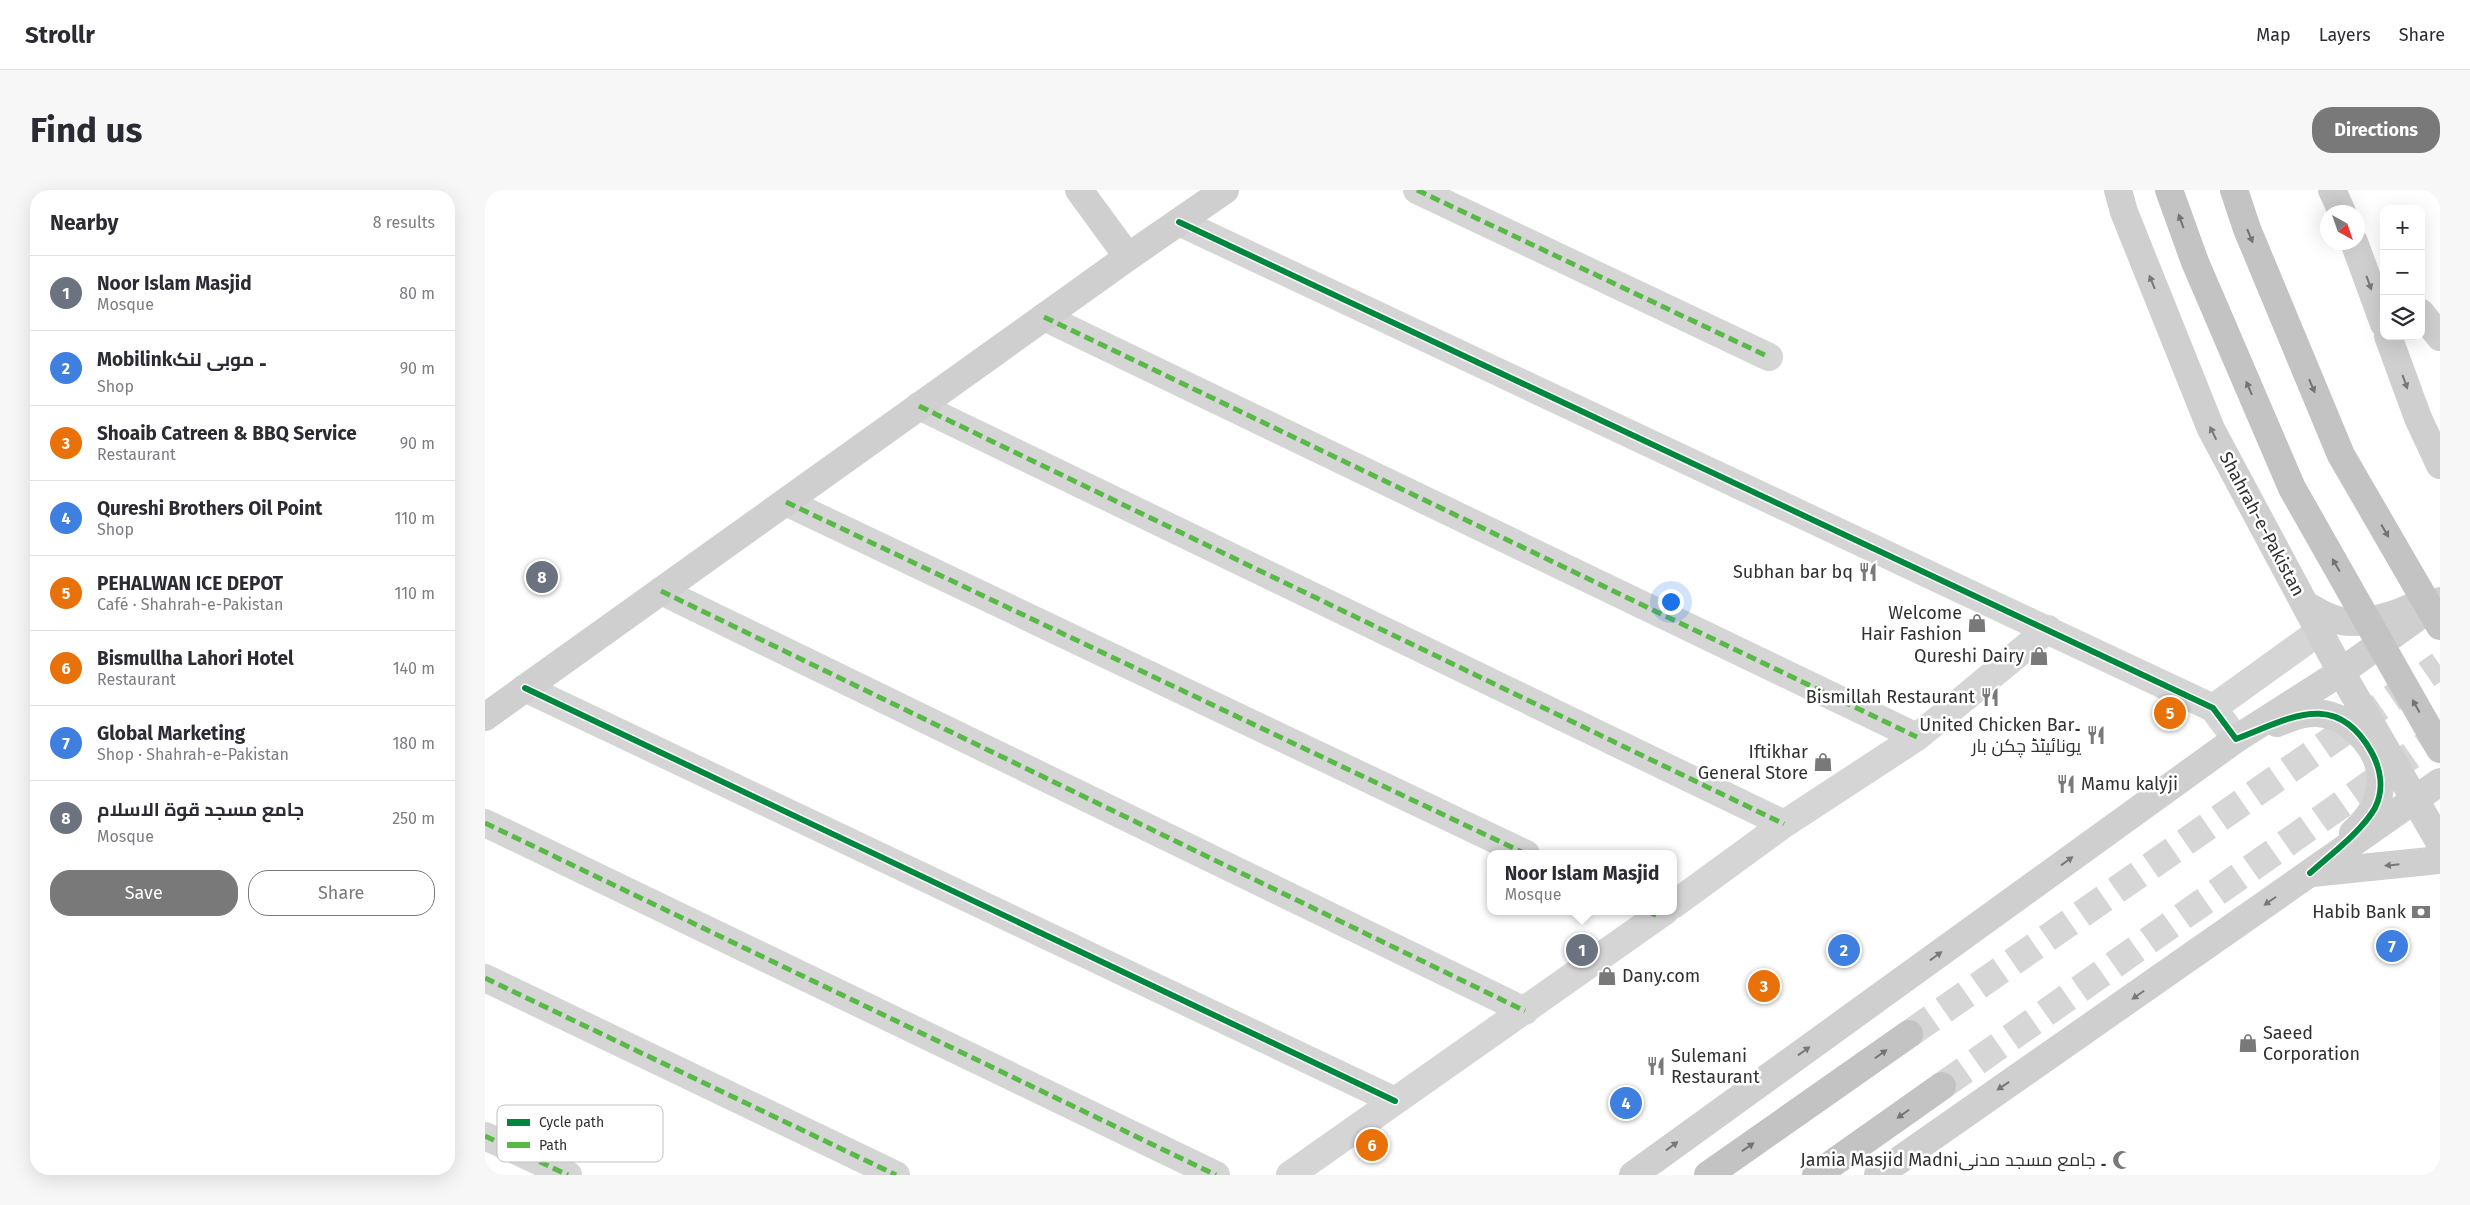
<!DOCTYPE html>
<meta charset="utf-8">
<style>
:root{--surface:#fff;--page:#f7f7f7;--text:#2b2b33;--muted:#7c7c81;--line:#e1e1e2;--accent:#797979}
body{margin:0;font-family:"Fira Sans",Cairo,sans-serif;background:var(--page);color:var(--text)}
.controls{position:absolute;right:15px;top:15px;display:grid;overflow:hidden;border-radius:10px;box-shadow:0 5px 20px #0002}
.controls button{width:45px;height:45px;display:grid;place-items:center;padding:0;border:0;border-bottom:1px solid var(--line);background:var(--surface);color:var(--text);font:25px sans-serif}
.compass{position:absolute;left:1835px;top:15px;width:45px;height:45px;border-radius:50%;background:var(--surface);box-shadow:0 5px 20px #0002;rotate:140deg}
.you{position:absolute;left:1185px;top:411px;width:18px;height:18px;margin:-12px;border:4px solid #fff;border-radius:50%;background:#1a73e8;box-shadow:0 0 0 8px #1a73e833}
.badge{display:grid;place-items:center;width:32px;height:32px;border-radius:50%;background:var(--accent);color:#fff;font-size:16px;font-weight:700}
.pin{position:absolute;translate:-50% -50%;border:2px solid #fff;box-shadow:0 1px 5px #0006}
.popup{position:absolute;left:1002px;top:660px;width:190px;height:65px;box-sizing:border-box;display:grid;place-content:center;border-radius:10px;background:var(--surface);filter:drop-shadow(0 1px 4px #0005);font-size:16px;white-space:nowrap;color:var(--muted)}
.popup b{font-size:19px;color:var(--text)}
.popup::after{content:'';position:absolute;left:50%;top:100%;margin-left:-10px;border:10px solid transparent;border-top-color:var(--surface)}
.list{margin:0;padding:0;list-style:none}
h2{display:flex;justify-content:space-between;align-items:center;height:65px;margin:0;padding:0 20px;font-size:21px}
h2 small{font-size:16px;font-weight:400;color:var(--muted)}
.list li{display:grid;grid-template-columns:32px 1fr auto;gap:15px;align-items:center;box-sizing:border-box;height:75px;padding:0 20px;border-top:1px solid var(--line)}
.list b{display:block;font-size:19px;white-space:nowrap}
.list p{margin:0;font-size:16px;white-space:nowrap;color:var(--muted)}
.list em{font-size:16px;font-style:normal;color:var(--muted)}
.actions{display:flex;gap:10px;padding:15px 20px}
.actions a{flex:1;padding:11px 0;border:1px solid var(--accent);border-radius:20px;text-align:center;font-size:18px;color:var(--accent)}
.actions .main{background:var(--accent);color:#fff}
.icon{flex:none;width:28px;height:28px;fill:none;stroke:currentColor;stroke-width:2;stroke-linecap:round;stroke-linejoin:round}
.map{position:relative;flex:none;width:1955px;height:985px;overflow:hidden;border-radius:20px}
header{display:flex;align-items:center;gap:30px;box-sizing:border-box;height:70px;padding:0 25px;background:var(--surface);border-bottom:1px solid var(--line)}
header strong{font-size:24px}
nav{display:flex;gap:28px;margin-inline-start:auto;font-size:18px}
.intro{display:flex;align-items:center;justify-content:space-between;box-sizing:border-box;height:120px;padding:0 30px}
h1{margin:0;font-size:35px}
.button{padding:12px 22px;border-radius:20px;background:var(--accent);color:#fff;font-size:18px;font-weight:700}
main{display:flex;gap:30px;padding:0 30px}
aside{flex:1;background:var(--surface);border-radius:20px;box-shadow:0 5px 20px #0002}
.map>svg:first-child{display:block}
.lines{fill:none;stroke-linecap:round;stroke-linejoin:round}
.highway-tunnel{stroke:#d6d6d6;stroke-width:28;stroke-dasharray:28 14;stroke-linecap:butt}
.street{stroke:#d5d5d5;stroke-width:28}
.secondary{stroke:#cfcfcf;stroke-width:28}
.highway{stroke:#c3c3c3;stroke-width:28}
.highway-bridge{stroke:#c3c3c3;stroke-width:28}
.quiet{stroke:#58b947;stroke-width:5;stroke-dasharray:10 5;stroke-linecap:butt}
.cycleway-casing{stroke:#fff;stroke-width:9}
.cycleway{stroke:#00873e;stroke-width:6}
.oneway{fill:#737373}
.oneway2{fill:#787878}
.labels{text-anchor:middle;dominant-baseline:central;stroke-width:5;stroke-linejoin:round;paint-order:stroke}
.street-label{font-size:18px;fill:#313131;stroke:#fff}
.poi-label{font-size:18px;fill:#313131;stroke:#fff;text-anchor:end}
.key{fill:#fff;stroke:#c1c1c1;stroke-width:1}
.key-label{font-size:14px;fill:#313131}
</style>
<header>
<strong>Strollr</strong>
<nav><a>Map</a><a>Layers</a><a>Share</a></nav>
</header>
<div class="intro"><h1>Find us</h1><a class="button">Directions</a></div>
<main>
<aside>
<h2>Nearby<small>8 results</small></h2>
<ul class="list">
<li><span class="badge" style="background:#6b7280">1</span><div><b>Noor Islam Masjid</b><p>Mosque</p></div><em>80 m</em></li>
<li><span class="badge" style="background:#3f7fe0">2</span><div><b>Mobilink۔ موبی لنک</b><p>Shop</p></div><em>90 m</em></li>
<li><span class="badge" style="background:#e8710a">3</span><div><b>Shoaib Catreen &amp; BBQ Service</b><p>Restaurant</p></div><em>90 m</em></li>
<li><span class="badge" style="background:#3f7fe0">4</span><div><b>Qureshi Brothers Oil Point</b><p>Shop</p></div><em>110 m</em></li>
<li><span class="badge" style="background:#e8710a">5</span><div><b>PEHALWAN ICE DEPOT</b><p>Café · Shahrah-e-Pakistan</p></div><em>110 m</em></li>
<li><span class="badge" style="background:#e8710a">6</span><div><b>Bismullha Lahori Hotel</b><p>Restaurant</p></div><em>140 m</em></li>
<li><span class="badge" style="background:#3f7fe0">7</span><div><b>Global Marketing</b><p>Shop · Shahrah-e-Pakistan</p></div><em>180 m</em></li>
<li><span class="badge" style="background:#6b7280">8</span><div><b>جامع مسجد قوۃ الاسلام</b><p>Mosque</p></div><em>250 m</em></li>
</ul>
<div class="actions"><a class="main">Save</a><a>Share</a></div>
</aside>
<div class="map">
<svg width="1955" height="985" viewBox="0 0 1955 985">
<rect width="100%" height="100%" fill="#fff"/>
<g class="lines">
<path class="highway-tunnel" d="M 1424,844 L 1955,475
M 1457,896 L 1955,545"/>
<path class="street" d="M 932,0 L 1284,167
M 694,32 L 1728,518 L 1751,549
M 559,127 L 1432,547
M 434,216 L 1299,634
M 301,312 L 1041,664
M 176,401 L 1040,821
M 40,498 L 910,911
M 1728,518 L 1835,441
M 0,633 L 731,985
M 1188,715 L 1299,634 L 1432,547 L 1563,439
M 0,788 L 411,985
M 0,946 L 83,985
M 805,985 L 1180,721"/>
<path class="secondary" d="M 594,0 L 643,67
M 1633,0 L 1639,22 L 1726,239 L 1856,482 L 1955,653
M 1847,0 L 1857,22
M 1869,52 L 1899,134
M 1936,123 L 1955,147
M 1903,146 L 1933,228 L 1955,275
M 1821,415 C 1830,420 1839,426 1849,429 C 1871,438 1914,425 1934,413
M 0,527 L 643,67 L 740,0
M 1792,533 C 1806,528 1818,522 1833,523 C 1867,526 1901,563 1895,598 C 1893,617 1881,631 1868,643
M 1827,683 L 1955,670
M 1148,985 L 1751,549 L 1856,482 L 1955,411
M 1393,985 L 1955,592"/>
<path class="highway" d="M 1223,985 L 1424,844
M 1331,985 L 1457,896"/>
<path class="highway-bridge" d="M 1684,0 L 1710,72 L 1807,298 L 1955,559
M 1749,0 L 1762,39 L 1856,265 L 1955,436"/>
<path class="quiet" d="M 932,0 L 1284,167
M 559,127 L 1432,547
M 434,216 L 1299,634
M 301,312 L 1041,664
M 176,401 L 1040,821
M 0,633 L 731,985
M 1162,721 L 1173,726
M 0,788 L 411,985
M 0,946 L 83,985"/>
<g class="cycleway-casing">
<path id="cycleway" d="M 694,32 L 1728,518 L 1751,549 C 1804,529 1851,498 1887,563 C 1896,580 1899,600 1890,618 C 1877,641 1845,665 1825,683
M 40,498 L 910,911"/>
</g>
<use href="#cycleway" class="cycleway"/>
</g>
<defs><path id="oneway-solid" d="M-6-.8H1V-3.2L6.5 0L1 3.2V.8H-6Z" transform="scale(1.25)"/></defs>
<g class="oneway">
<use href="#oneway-solid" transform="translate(1696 31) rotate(-110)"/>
<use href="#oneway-solid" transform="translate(1765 46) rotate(68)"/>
<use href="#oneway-solid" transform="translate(1827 196) rotate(67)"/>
<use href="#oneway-solid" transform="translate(1764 198) rotate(-113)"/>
<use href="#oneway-solid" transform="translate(1900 341) rotate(60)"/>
<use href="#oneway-solid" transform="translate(1851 375) rotate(-120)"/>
<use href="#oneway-solid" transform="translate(1931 516) rotate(-119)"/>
<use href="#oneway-solid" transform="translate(1396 864) rotate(-35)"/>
<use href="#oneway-solid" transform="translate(1418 924) rotate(145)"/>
<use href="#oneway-solid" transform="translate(1263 957) rotate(-35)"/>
</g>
<g class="oneway2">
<use href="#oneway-solid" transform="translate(1667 92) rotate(-112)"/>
<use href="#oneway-solid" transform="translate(1884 93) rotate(70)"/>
<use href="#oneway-solid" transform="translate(1920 192) rotate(70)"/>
<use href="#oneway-solid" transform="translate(1728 243) rotate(-116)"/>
<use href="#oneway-solid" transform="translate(1582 671) rotate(-36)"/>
<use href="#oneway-solid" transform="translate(1907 675) rotate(174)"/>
<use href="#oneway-solid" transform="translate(1785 711) rotate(145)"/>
<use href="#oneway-solid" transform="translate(1451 766) rotate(-36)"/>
<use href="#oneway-solid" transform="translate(1653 805) rotate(145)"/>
<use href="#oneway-solid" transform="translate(1319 861) rotate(-36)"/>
<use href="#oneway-solid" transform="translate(1518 896) rotate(146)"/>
<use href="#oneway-solid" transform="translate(1187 956) rotate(-36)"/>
</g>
<defs>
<g id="restaurant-bare" transform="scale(1.5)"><path d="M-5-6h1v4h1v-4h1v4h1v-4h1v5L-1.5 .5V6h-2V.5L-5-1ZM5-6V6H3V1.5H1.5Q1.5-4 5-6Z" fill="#797979" stroke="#fff" stroke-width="2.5" paint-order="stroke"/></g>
<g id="shop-bare" transform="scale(1.5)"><path d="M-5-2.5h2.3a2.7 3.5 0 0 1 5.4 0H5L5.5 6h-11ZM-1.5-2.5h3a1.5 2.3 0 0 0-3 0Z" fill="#797979" stroke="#fff" stroke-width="2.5" paint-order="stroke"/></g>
<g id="bank-bare" transform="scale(1.5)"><path d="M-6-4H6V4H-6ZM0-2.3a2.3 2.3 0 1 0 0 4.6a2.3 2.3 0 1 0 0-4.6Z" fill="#797979" stroke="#fff" stroke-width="2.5" paint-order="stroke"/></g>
<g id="mosque-bare" transform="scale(1.5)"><path d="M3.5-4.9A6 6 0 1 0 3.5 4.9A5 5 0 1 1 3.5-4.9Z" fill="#797979" stroke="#fff" stroke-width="2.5" paint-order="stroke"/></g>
</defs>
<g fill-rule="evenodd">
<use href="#restaurant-bare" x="1383" y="382"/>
<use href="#shop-bare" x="1492" y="433"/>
<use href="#shop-bare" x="1554" y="466"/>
<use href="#restaurant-bare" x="1505" y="507"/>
<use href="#restaurant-bare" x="1611" y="545"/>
<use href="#shop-bare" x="1338" y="572"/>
<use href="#restaurant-bare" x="1581" y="594"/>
<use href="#bank-bare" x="1936" y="722"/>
<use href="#shop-bare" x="1122" y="786"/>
<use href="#shop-bare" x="1763" y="853"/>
<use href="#restaurant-bare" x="1171" y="876"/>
<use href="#mosque-bare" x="1637" y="970"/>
</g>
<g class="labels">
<g class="street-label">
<text transform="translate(1777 334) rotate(62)">Shahrah-e-Pakistan</text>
</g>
<g class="poi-label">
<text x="1368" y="382">Subhan bar bq</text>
<text x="1477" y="423">Welcome<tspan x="1477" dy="21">Hair Fashion</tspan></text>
<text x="1539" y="466">Qureshi Dairy</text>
<text x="1490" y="507">Bismillah Restaurant</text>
<text x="1596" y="535">United Chicken Bar۔<tspan x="1596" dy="21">یونائیٹڈ چکن بار</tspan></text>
<text x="1323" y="562">Iftikhar<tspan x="1323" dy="21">General Store</tspan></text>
<text x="1596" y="594" text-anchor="start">Mamu kalyji</text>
<text x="1921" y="722">Habib Bank</text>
<text x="1137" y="786" text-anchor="start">Dany.com</text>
<text x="1778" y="843" text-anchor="start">Saeed<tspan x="1778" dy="21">Corporation</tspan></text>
<text x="1186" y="866" text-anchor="start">Sulemani<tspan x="1186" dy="21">Restaurant</tspan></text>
<text x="1622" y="970">Jamia Masjid Madni۔ جامع مسجد مدنی</text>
</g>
</g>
<rect x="12" y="915" width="166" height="57" rx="8" class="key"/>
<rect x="22" y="929" width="23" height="7" fill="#00873e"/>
<rect x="22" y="952" width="23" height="6" fill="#58b947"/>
<g class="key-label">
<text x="54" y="937">Cycle path</text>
<text x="54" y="960">Path</text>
</g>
</svg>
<div class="controls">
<button>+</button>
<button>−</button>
<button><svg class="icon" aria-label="layers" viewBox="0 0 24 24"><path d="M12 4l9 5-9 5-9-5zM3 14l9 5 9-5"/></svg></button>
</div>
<svg class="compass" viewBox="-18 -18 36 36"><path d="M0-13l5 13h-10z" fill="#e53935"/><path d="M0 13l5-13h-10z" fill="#7c7c81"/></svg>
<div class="you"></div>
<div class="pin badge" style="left:1097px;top:760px;background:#6b7280">1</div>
<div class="popup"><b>Noor Islam Masjid</b>Mosque</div>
<div class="pin badge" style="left:1359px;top:760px;background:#3f7fe0">2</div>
<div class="pin badge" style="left:1279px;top:796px;background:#e8710a">3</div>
<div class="pin badge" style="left:1141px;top:913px;background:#3f7fe0">4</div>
<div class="pin badge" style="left:1685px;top:523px;background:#e8710a">5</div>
<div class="pin badge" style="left:887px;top:955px;background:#e8710a">6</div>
<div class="pin badge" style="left:1907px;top:756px;background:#3f7fe0">7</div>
<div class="pin badge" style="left:57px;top:387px;background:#6b7280">8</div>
</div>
</main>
